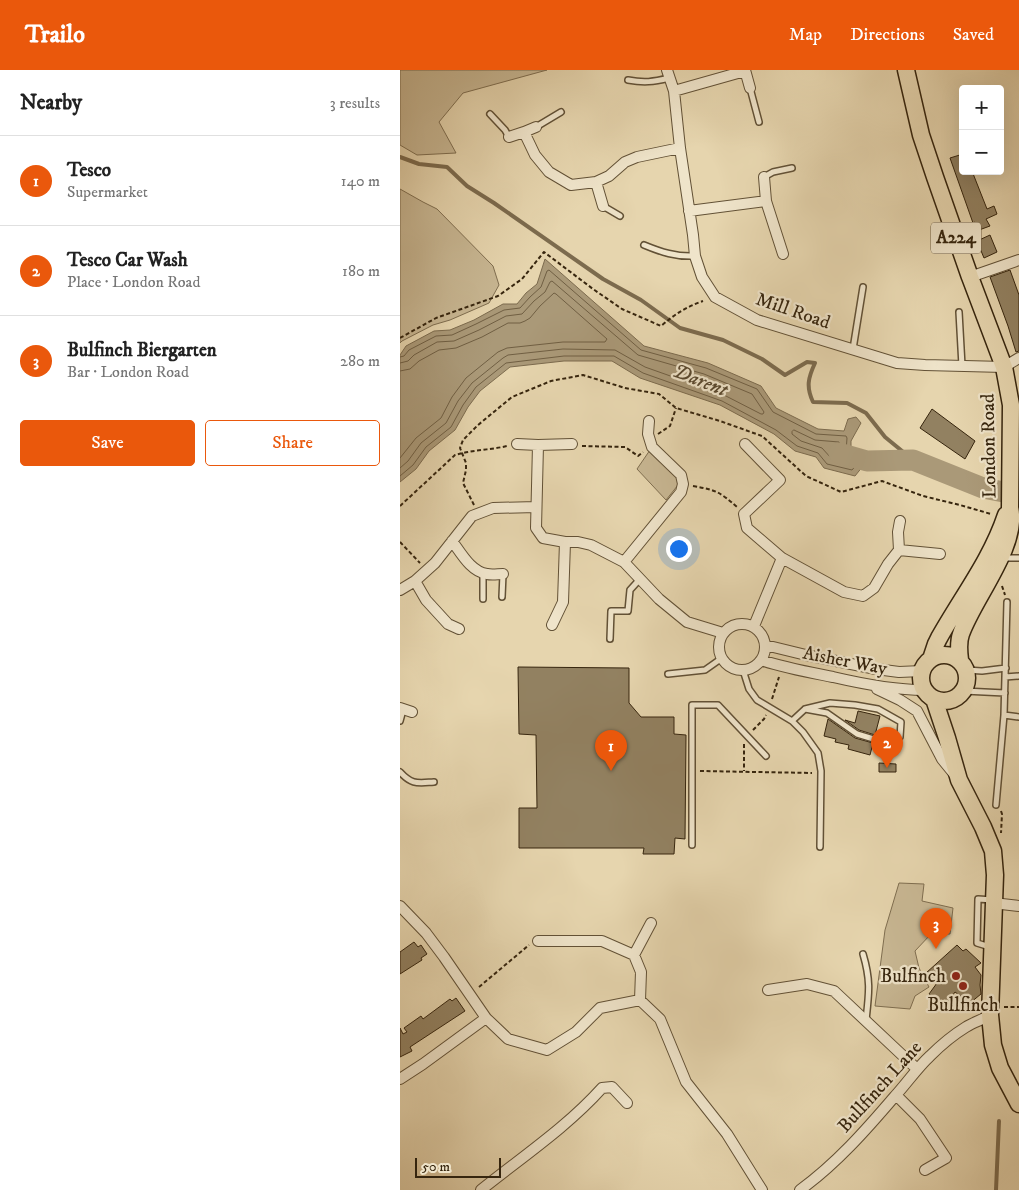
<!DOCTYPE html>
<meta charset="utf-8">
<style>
:root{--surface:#fff;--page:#f2f2f2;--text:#222;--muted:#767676;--line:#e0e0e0;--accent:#ea580c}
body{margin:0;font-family:"IM FELL DW Pica",serif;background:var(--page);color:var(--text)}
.controls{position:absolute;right:15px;top:15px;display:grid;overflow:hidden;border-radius:5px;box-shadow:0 5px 20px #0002}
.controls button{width:45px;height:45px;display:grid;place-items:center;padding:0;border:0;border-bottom:1px solid var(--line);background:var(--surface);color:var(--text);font:25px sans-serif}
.scale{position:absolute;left:15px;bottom:12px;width:86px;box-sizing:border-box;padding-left:5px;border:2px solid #36250e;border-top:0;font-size:14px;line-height:18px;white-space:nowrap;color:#36250e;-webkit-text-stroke:4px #efe4ca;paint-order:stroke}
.you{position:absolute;left:278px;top:478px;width:18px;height:18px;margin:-12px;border:4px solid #fff;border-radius:50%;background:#1a73e8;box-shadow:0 0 0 8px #1a73e833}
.badge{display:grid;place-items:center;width:32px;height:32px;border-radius:50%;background:var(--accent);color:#fff;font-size:16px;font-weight:700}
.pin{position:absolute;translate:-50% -41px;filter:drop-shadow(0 1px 2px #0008)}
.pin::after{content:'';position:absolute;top:26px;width:18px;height:15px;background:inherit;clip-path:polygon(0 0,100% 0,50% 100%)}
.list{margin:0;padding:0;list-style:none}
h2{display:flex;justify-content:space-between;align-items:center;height:65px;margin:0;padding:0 20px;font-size:21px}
h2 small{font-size:16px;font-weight:400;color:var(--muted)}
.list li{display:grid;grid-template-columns:32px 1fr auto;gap:15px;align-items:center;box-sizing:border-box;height:90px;padding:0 20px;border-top:1px solid var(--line)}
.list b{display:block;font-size:19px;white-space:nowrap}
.list p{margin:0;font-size:16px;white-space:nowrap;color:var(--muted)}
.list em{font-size:16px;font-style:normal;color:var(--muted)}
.actions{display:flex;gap:10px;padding:15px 20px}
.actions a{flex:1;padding:11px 0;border:1px solid var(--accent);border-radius:5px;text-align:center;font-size:18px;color:var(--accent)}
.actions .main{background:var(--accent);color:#fff}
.map{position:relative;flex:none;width:619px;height:1120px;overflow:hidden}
header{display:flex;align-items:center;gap:30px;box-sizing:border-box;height:70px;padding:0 25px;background:var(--accent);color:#fff}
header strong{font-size:24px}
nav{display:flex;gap:28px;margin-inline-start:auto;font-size:18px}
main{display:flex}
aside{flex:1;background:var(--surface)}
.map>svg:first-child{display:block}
.green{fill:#c8b793;stroke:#7f6e50}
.water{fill:#aa9978;stroke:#7c6b4e}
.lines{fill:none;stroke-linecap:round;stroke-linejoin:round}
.shore{stroke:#705f43;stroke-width:1}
.stream{stroke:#7c6b4e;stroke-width:4}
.river{stroke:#aa9978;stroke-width:21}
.building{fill:#928161;stroke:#36250e}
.service-casing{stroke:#625136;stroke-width:8}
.minor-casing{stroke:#625136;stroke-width:12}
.primary-casing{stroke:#36250e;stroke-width:19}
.path{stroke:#36250e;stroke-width:2;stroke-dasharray:4 2.5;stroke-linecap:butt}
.service{stroke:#efe4ca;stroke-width:5}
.minor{stroke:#efe4ca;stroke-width:10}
.primary{stroke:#e6d5ae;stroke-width:16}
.poi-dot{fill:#8f2418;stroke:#efe4ca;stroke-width:2}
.labels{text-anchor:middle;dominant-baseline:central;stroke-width:4.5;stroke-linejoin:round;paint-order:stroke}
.shield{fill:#efe4ca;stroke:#6e5e46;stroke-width:1}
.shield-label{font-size:18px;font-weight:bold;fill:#36250e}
.street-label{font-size:19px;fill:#36250e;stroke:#efe4ca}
.poi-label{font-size:19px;fill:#36250e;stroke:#efe4ca;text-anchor:end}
.water-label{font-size:20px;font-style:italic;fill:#59482e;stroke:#efe4ca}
</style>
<header>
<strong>Trailo</strong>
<nav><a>Map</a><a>Directions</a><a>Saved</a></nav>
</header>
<main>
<aside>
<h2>Nearby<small>3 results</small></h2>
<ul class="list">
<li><span class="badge">1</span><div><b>Tesco</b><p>Supermarket</p></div><em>140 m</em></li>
<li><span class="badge">2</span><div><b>Tesco Car Wash</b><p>Place · London Road</p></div><em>180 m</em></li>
<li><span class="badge">3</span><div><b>Bulfinch Biergarten</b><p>Bar · London Road</p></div><em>280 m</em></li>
</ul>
<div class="actions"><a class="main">Save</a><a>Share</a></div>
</aside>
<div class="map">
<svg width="619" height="1120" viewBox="0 0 619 1120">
<rect width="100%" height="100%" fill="#e6d5ae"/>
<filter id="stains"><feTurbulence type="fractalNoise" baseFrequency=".004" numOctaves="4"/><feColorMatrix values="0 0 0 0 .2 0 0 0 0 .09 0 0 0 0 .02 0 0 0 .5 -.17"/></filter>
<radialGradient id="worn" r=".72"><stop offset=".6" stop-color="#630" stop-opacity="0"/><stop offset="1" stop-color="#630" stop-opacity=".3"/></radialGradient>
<path class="green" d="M 0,0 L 147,0 L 63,23 L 39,52 L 56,83 L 17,85 L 0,75 Z
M 0,119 L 23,132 L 37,139 L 93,196 L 99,215 L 89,233 L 50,250 L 33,255 L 2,271 L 0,273 Z
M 250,380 L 282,410 L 266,430 L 237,399 Z
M 499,813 L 524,814 L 522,831 L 553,838 L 550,864 L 531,864 L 515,881 L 519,898 L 529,917 L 515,926 L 510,939 L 475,936 L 485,860 Z"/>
<path class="water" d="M 145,189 L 244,276 L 308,293 L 361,316 L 376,338 L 418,359 L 444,361 L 448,349 L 456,347 L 461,353 L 451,371 L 451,380 L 467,391 L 455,406 L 424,398 L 416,387 L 395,381 L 374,364 L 320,335 L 240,308 L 212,291 L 164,291 L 110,297 L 80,321 L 68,337 L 55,360 L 29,381 L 16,399 L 0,412 L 0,285 L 6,276 L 34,261 L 50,260 L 74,250 L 103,234 L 117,234 L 126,223 L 137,214 Z"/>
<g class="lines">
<path class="shore" d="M 0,287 L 4,286 L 9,280 L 36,266 L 52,265 L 76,254 L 104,240 L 120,238 L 130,227 L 141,217 L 147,201 L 149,200 L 241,280 L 306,298 L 357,319 L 373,342 L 416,364 L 446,366 L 447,368 L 446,382 L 457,391 L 458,393 L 452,400 L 427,394 L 418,383 L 397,376 L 376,360 L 322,331 L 243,303 L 214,286 L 164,286 L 106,293 L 76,317 L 63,335 L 51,357 L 26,377 L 13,395 L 0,406
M 0,293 L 8,291 L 14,285 L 37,272 L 54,271 L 79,260 L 106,246 L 122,244 L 134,231 L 145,222 L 150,212 L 152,211 L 238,285 L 304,304 L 352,324 L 364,342 L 363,344 L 361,344 L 324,325 L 245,297 L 215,280 L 163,279 L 108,285 L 103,288 L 72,313 L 58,331 L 46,353 L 21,373 L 8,391 L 0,398
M 0,301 L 10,299 L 19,291 L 39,280 L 56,278 L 82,267 L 108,253 L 120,253 L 125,251 L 130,248 L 140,236 L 154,223 L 156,224 L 207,269 L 205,272 L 163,272 L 107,278 L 98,282 L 66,308 L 52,327 L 41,348 L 16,368 L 0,388
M 394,360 L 415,370 L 439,372 L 442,389 L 439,390 L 431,388 L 422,378 L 401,371 L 392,364 L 392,362 Z"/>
<path class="stream" d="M 0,87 L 19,94 L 47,97 L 67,116 L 94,133 L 203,209 L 241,230 L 280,258 L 323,270 L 362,289 L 385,305 L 407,292 L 415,293 C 408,308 406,317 413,332 L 447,333 L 466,343 L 485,367 L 513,390
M 596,1120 L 599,1051"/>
<path class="river" d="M 439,383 L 467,391 L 513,390 L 583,418 L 619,425"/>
</g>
<path class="building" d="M 563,84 L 563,101 L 572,101 L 587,139 L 594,136 L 597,144 L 586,149 L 590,156 L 579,160 L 575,152 L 573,153 L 550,88 Z
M 590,165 L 597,182 L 584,188 L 577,171 Z
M 610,200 L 619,225 L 619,281 L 616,282 L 608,256 L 590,207 Z
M 532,339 L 575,371 L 565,389 L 520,358 Z
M 118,597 L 229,598 L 229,633 L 241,647 L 274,647 L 274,664 L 286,665 L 285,769 L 275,768 L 274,784 L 243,784 L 244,778 L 119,778 L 119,738 L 137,738 L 136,665 L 119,664 Z
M 458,641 L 480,646 L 475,665 L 459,660 L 445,650 L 455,653 Z
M 428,649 L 455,668 L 473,673 L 470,685 L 448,679 L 449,675 L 435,672 L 436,669 L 424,666 Z
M 479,693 L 496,694 L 496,702 L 479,702 Z
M 14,872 L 18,877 L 21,875 L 27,884 L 21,888 L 22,890 L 0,904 L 0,882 Z
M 557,875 L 563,881 L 566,879 L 581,893 L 575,897 L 581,905 L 580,915 L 581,924 L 570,933 L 555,922 L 545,936 L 529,924 L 537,913 L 526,903 Z
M 56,928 L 65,941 L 10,977 L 12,981 L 0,987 L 0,958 L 3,964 L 7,962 L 4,958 L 21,946 L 23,949 L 50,929 L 52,931 Z"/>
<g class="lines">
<g class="service-casing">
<path id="service" d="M 228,10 C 244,13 253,12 269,8
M 350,18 L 359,52
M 90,44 L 105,60 L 109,67
M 136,57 L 161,42
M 364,107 L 373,102 L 392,98
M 203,136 L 220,146
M 244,175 C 261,182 276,187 295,186
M 559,242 L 562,296
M 453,279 L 463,217
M 604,488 L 619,488
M 102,527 L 103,504
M 83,529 L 83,503
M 210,569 L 211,541 L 228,541 L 230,520 L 240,509
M 343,600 L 349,619 L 357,630 L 392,651 L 403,662 L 418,683 L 421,701 L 420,777
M 566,600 L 582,601 L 606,598
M 268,604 L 305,600 L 322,588
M 605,607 L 619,606
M 564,621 L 605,623
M 604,645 L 619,647
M 0,651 L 3,640
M 392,651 L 405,639 L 430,633 L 455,635 L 478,639 L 501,652 L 500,667 L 490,674 L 457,664 L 427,643 L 405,639
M 0,702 C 12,715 17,713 34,712
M 596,735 L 604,645 L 607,532
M 292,775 L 292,635 L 318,635 L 366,686
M 590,877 L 577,873 L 578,829 L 593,830
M 463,884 C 471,911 469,923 466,950"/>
</g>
<g class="minor-casing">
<path id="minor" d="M 267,0 L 274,21 L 280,78 L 293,165 L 295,186 L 302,207 L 315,227 L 357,250 L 497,293 L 525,295 L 604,297 L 619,288
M 345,0 L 350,18
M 274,21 L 345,1
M 136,57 L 124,62 L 135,85 L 149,102 L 171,115 L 196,112 L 209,106 L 225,92 L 237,87 L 280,78
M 109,67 L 124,62
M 364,107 L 366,131 L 383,184
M 196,112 L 203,136
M 289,141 L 366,131
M 570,207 L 619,190
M 117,374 L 138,375 L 172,374
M 345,374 L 380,410 L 344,444 L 347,458 L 382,488 L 354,556
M 138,375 L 136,458 L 143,468 L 165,472 L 178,472 L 191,475 L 224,492 L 259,529 L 287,552 L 323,563
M 500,451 L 498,462 L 499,480 L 540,484
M 52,471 C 61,483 71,502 87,504 C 92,505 98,504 103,504
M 382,488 L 444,522 L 463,526 L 474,518 L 488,494 L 499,480
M 224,492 L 281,422 L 283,414 L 281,405 L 252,377 L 248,364 L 249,351
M 15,511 L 26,530 L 48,554 L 59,559
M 0,520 L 15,511 L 35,493 L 72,446 L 93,438 L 136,437
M319 577a23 23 0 1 1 46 0a23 23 0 1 1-46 0Z
M 152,555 L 163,532 L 165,472
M 365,575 L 406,585 L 476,599 L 499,602 L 522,601
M 361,590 C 385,598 408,602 433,607 C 463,614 493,620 524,620
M 477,619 L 500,630 L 517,641 L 542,689 L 555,705
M 0,638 L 12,642
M 593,833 L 619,836
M 0,836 L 26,863 L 44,887 L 86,948 L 108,969 L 147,980 L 176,962 L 200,938 L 240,930 L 260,949 L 286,1012 L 327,1064 L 362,1120
M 138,871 L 202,871 L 234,885
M 368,920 L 407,914 L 434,921 L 517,999
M 240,930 L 241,902 L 234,885 L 251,853
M 0,1009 L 23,994 L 86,948
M 496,1025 L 520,1049 L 546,1088 L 525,1100
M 81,1120 C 122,1087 167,1057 202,1018 L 212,1017 L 227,1033
M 400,1120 C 436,1094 466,1060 495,1026 C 507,1013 517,998 530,986 C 541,975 553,965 566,957 C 574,952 582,950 590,945"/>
</g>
<g class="primary-casing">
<path id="primary" d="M 506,0 L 521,65 L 535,107 L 570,207 L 604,297 L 611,335 L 610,438 C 619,475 573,529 561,564 C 558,572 559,582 560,590
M521 608a23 23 0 1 1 46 0a23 23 0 1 1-46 0Z
M 531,589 L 536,574 L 539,568 C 562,527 591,490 606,445
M 534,629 L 547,668 L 559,710 L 583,757 L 593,781 L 595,805 L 590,945 L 593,975 L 600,998 L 619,1034"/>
</g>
<path class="path" d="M 0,268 L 36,248 L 98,226 L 122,209 L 144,182 L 193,219 L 222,239 L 261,256 C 275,244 286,237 303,231
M 258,364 L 270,356 L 276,338
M 182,376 L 225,377 L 238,386 L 243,382
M 293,416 C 316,420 320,422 337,437
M 74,435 L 63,413 L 66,400 L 66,393 L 60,378 L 63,370 L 78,355 L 112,327 L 151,311 L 183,305 L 225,318 L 259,324 L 276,338 L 320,351 L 362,366 L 406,406 L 441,422 L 482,411 L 523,426 L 560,435 L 591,444
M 0,436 L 55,385 C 71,380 90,380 107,376
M 0,472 L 20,493
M 602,516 L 605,525
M 372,629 L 379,607
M 353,660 L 364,649 L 366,645
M 344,674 L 344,701
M 300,701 L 412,703
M 601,741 L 602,744 L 601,763
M 79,917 L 129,875
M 604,937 L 619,937"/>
<use href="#service" class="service"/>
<use href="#minor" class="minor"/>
<use href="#primary" class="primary"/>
</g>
<g class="poi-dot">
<circle cx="556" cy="906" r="5"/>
<circle cx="563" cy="916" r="5"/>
</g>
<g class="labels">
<rect class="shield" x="531" y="152.5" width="50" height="31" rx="4"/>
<g class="shield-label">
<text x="556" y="168">A224</text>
</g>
<g class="street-label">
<text transform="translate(393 241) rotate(19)">Mill Road</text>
<text transform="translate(589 376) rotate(-91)">London Road</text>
<text transform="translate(445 591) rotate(11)">Aisher Way</text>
<text transform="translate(480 1017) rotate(-48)">Bullfinch Lane</text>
</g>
<g class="poi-label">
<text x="546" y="906">Bulfinch</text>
<text x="563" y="935" text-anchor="middle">Bullfinch</text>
</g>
<g class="water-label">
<text transform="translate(300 311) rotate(22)">Darent</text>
</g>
</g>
<rect width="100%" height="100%" filter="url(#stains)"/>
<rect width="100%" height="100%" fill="url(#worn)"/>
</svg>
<div class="controls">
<button>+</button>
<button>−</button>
</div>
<div class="scale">50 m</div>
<div class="you"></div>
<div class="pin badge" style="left:211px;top:701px">1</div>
<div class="pin badge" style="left:487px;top:698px">2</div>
<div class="pin badge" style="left:536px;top:879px">3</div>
</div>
</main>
